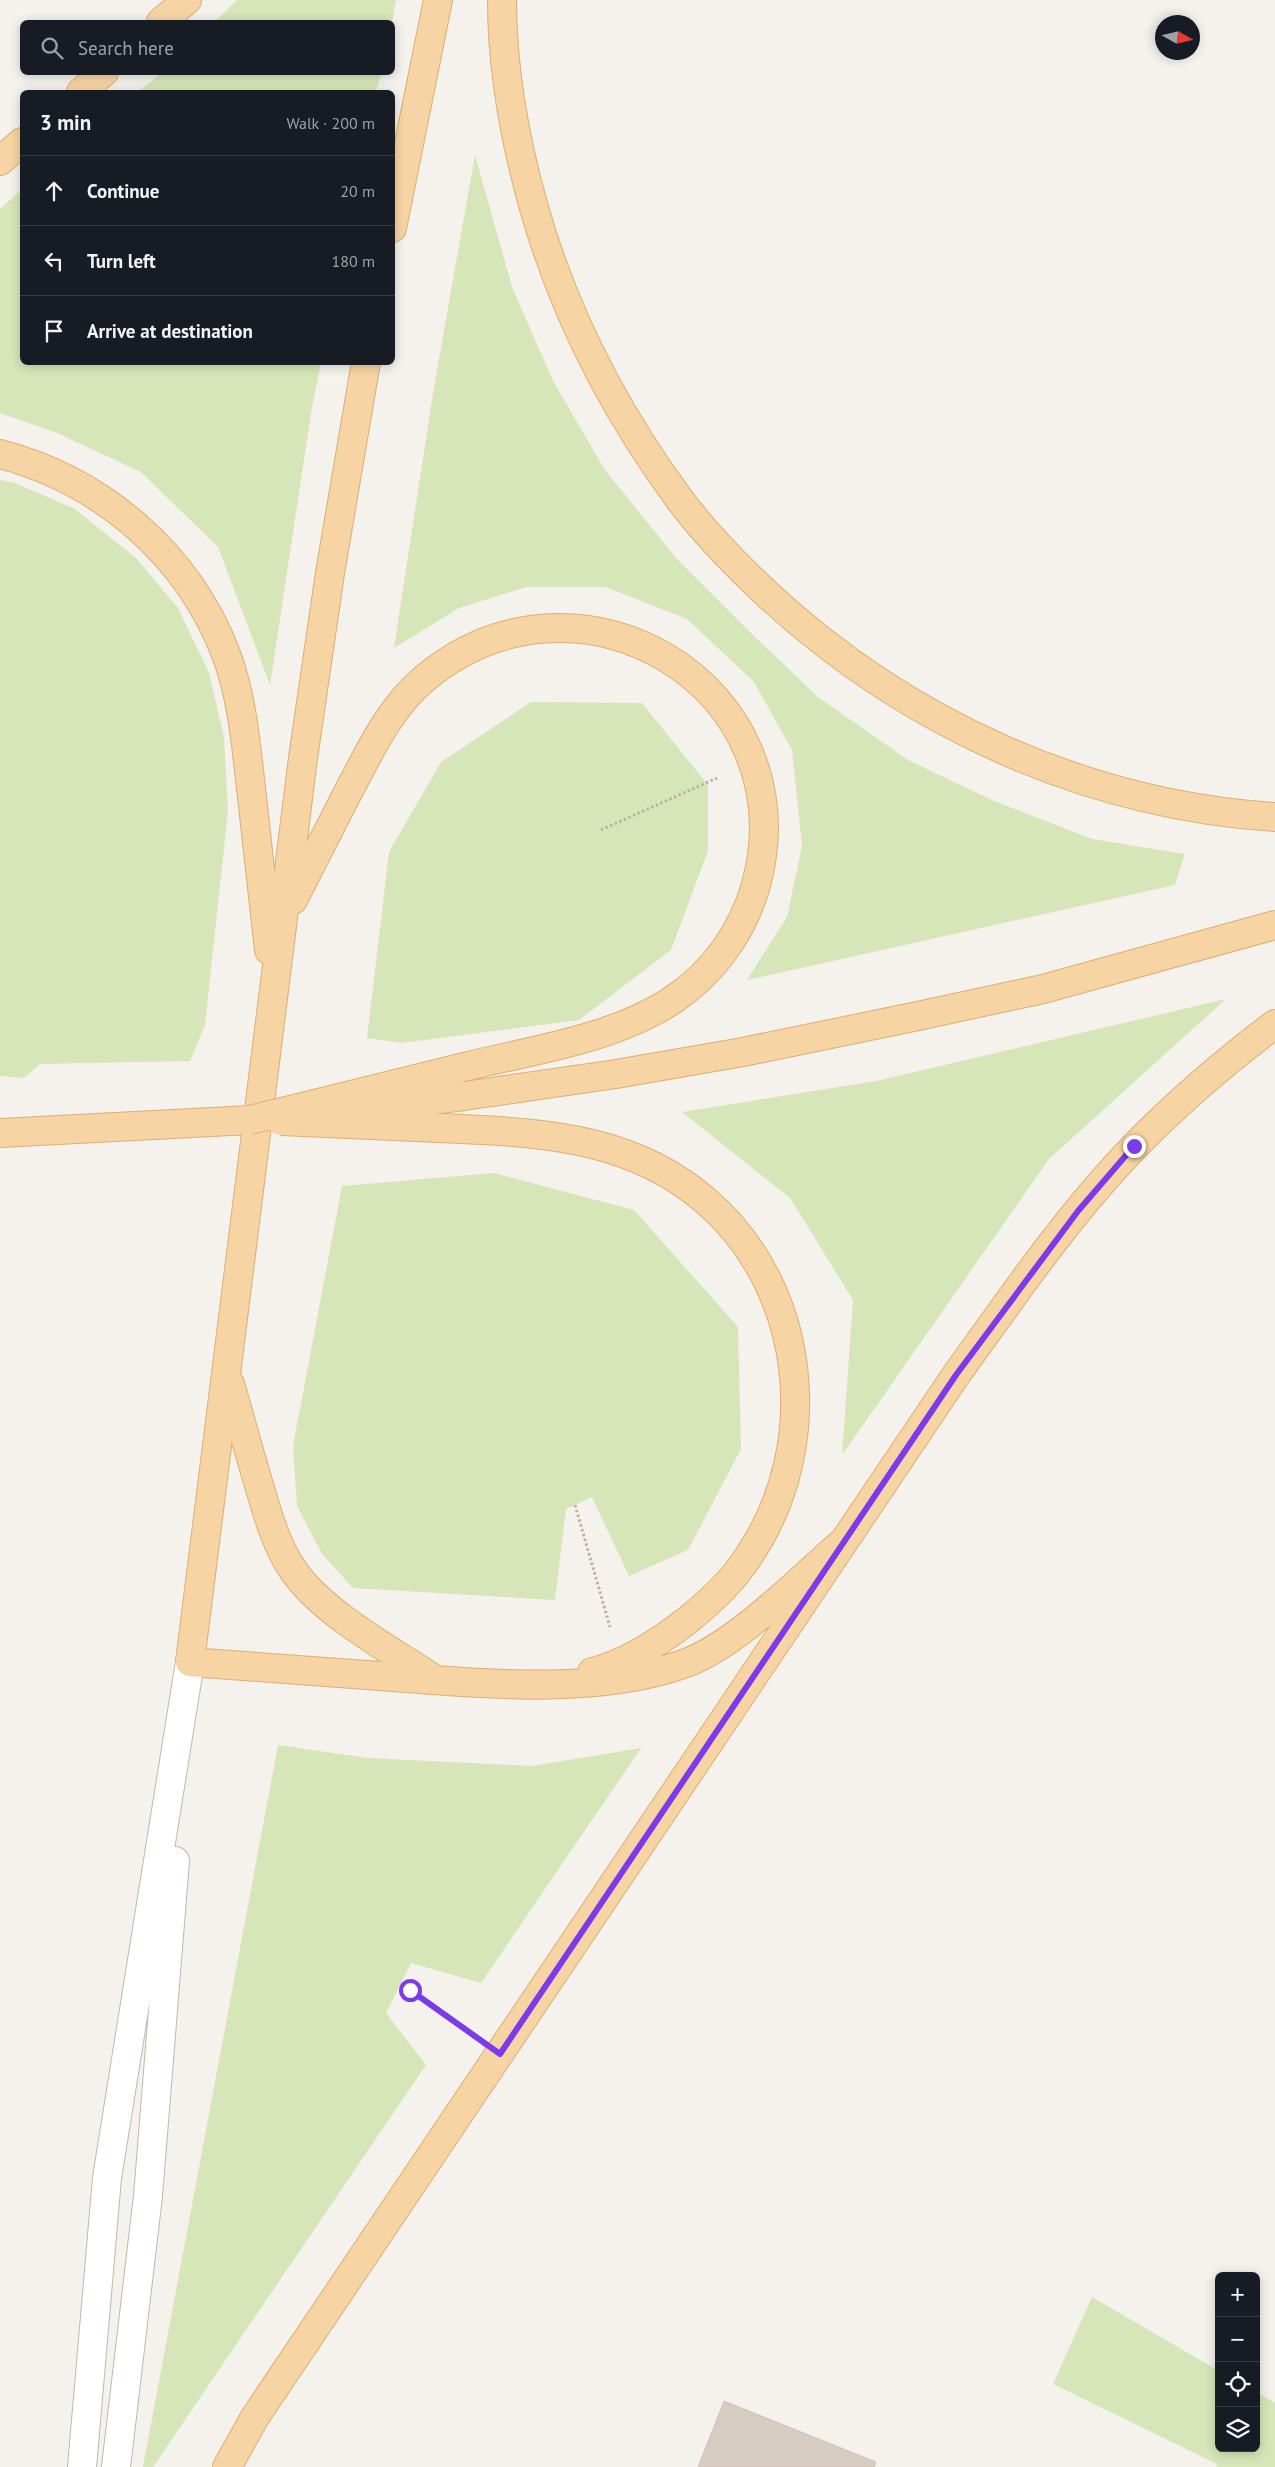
<!DOCTYPE html>
<meta charset="utf-8">
<style>
:root{--surface:#171b24;--page:#20242c;--text:#f1f3f6;--muted:#9ea1a6;--line:#363941}
body{margin:0;font-family:"PT Sans",sans-serif;background:var(--page);color:var(--text)}
.controls{position:absolute;right:15px;bottom:15px;display:grid;overflow:hidden;border-radius:8px;box-shadow:0 2px 12px #0003}
.controls button{width:45px;height:45px;display:grid;place-items:center;padding:0;border:0;border-bottom:1px solid var(--line);background:var(--surface);color:var(--text);font:25px sans-serif}
.compass{position:absolute;left:1155px;top:15px;width:45px;height:45px;border-radius:50%;background:var(--surface);box-shadow:0 2px 12px #0003;rotate:98deg}
.stop{position:absolute;width:15px;height:15px;margin:-11px;border:4px solid #7c3aed;border-radius:50%;background:#fff}
.stop.end{background:#7c3aed;border-color:#fff;box-shadow:0 1px 5px #0008}
.list{margin:0;padding:0;list-style:none}
h2{display:flex;justify-content:space-between;align-items:center;height:65px;margin:0;padding:0 20px;font-size:21px}
h2 small{font-size:16px;font-weight:400;color:var(--muted)}
.list li{display:grid;grid-template-columns:32px 1fr auto;gap:15px;align-items:center;box-sizing:border-box;height:70px;padding:0 20px;border-top:1px solid var(--line)}
.list b{display:block;font-size:19px;white-space:nowrap}
.list em{font-size:16px;font-style:normal;color:var(--muted)}
.icon{flex:none;width:28px;height:28px;fill:none;stroke:currentColor;stroke-width:2;stroke-linecap:round;stroke-linejoin:round}
.map{position:relative;flex:none;width:1275px;height:2467px;overflow:hidden}
.search{position:absolute;background:var(--surface);box-shadow:0 2px 12px #0003;left:20px;top:20px;width:375px;height:55px;display:flex;align-items:center;gap:12px;box-sizing:border-box;padding:0 18px;border-radius:8px;color:var(--muted);font-size:19px}
.panel{position:absolute;background:var(--surface);box-shadow:0 2px 12px #0003;left:20px;top:90px;width:375px;height:275px;border-radius:8px}
.map>svg:first-child{display:block}
.green{fill:#d7e6b8}
.building{fill:#d6ccc2;stroke:#d0c2b6}
.lines{fill:none;stroke-linecap:round;stroke-linejoin:round}
.tertiary-casing{stroke:#c0b8af;stroke-width:30}
.primary-casing{stroke:#dcaf73;stroke-width:30}
.path{stroke:#c1b1a1;stroke-width:3;stroke-dasharray:2.5 2.5;stroke-linecap:butt}
.tertiary{stroke:#fff;stroke-width:28}
.primary{stroke:#f7d4a3;stroke-width:28}
.primary-bridge-casing{stroke:#dcaf73;stroke-width:30;stroke-linecap:butt}
.primary-bridge{stroke:#f7d4a3;stroke-width:28}
.route{stroke:#7c3aed;stroke-width:6}
</style>
<div class="map">
<svg width="1275" height="2467" viewBox="0 0 1275 2467">
<rect width="100%" height="100%" fill="#f5f1ec"/>
<path class="green" d="M 237,0 L 396,0 L 392,22 L 214,22 Z
M 161,73 L 161,72 L 381,73 L 376,92 L 138,92 Z
M 475,155 L 512,287 L 553,381 L 605,470 L 677,559 L 751,633 L 818,697 L 908,760 L 994,801 L 1092,839 L 1185,854 L 1175,885 L 747,980 L 787,917 L 802,846 L 792,750 L 754,682 L 687,619 L 606,587 L 526,587 L 459,608 L 394,648 L 433,393 Z
M 22,189 L 22,362 L 321,363 L 312,407 L 270,685 L 218,547 L 141,472 L 57,433 L 0,413 L 0,209 Z
M 0,480 L 15,483 L 75,509 L 136,558 L 178,608 L 209,673 L 224,737 L 228,811 L 205,1025 L 190,1061 L 40,1064 L 24,1078 L 0,1076 Z
M 531,702 L 642,703 L 708,785 L 708,851 L 671,950 L 579,1020 L 401,1043 L 367,1038 L 389,852 L 441,762 Z
M 1226,999 L 1049,1159 L 842,1455 L 853,1300 L 790,1198 L 682,1112 L 876,1081 Z
M 494,1173 L 634,1210 L 738,1327 L 741,1449 L 688,1550 L 629,1576 L 592,1497 L 566,1509 L 555,1600 L 353,1588 L 322,1554 L 297,1506 L 293,1446 L 342,1186 Z
M 278,1745 L 368,1758 L 532,1766 L 641,1748 L 481,1983 L 411,1963 L 386,2013 L 426,2065 L 153,2467 L 143,2467 Z
M 1092,2297 L 1219,2371 L 1219,2448 L 1256,2448 L 1256,2392 L 1275,2403 L 1275,2467 L 1216,2467 L 1217,2464 L 1053,2384 Z"/>
<path class="building" d="M 724,2401 L 876,2462 L 874,2467 L 698,2467 Z"/>
<g class="lines">
<g class="tertiary-casing">
<path id="tertiary" d="M 82,2467 L 107,2178 L 190,1662
M 116,2467 L 148,2196 L 175,1861"/>
</g>
<g class="primary-casing">
<path id="primary" d="M 502,0 C 502,70 515,141 534,208 C 564,313 615,412 680,500 C 706,535 737,566 768,595 C 906,723 1087,805 1275,817
M 161,22 L 187,0
M 81,92 L 104,72
M 0,161 L 22,142
M 392,228 L 438,0
M 366,362 L 330,573 L 303,758 L 190,1662 C 258,1667 326,1672 394,1677 C 484,1684 600,1695 686,1663 C 739,1643 801,1578 844,1541
M 0,454 C 103,481 188,555 226,654 C 242,696 246,745 251,788 C 257,842 263,896 269,950
M 293,900 C 310,866 328,832 345,798 C 367,757 388,709 424,679 C 580,548 809,688 756,885 C 743,931 714,972 674,999 C 617,1038 534,1050 468,1066
M 464,1096 L 616,1074 L 743,1052 L 918,1016 L 1043,989 L 1275,925
M 462,1129 C 550,1133 636,1140 706,1201 C 807,1288 823,1444 750,1554 C 734,1580 712,1600 689,1619 C 661,1641 627,1664 592,1672
M 0,1133 L 250,1120
M 230,1384 C 239,1414 247,1445 256,1475 C 266,1508 274,1542 293,1570 C 322,1613 391,1650 434,1679
M 227,2467 L 255,2417 L 956,1375 C 1013,1296 1068,1215 1136,1145 C 1179,1101 1226,1061 1275,1024"/>
</g>
<path class="path" d="M 601,830 L 717,778
M 575,1505 L 610,1627
M 409,1990 L 471,2033"/>
<use href="#tertiary" class="tertiary"/>
<use href="#primary" class="primary"/>
<g class="primary-bridge-casing">
<path id="primary-bridge" d="M 351,1110 L 464,1096
M 250,1120 L 468,1066
M 281,1121 L 462,1129"/>
</g>
<use href="#primary-bridge" class="primary-bridge"/>
</g>
<g class="lines">
<path class="route" d="M 410,1990 L 500,2054 L 956,1375 L 1078,1211 L 1134,1146"/>
</g>
</svg>
<div class="controls">
<button>+</button>
<button>−</button>
<button><svg class="icon" aria-label="locate" viewBox="0 0 24 24"><circle cx="12" cy="12" r="6"/><path d="M12 2v4M12 18v4M2 12h4M18 12h4"/></svg></button>
<button><svg class="icon" aria-label="layers" viewBox="0 0 24 24"><path d="M12 4l9 5-9 5-9-5zM3 14l9 5 9-5"/></svg></button>
</div>
<svg class="compass" viewBox="-18 -18 36 36"><path d="M0-13l5 13h-10z" fill="#e53935"/><path d="M0 13l5-13h-10z" fill="#9ea1a6"/></svg>
<div class="stop" style="left:410px;top:1990px"></div>
<div class="stop end" style="left:1134px;top:1146px"></div>
<div class="search"><svg class="icon" aria-label="search" viewBox="0 0 24 24"><circle cx="10" cy="10" r="6"/><path d="M15 15l6 6"/></svg>Search here</div>
<section class="panel">
<h2>3 min<small>Walk · 200 m</small></h2>
<ul class="list">
<li><svg class="icon" aria-label="ahead" viewBox="0 0 24 24"><path d="M12 20V5M6 11l6-6 6 6"/></svg><div><b>Continue</b></div><em>20 m</em></li>
<li><svg class="icon" aria-label="left" viewBox="0 0 24 24"><path d="M17 20v-9H6M10 6l-5 5 5 5"/></svg><div><b>Turn left</b></div><em>180 m</em></li>
<li><svg class="icon" aria-label="arrive" viewBox="0 0 24 24"><path d="M6 21V4h12l-3 4 3 4H6"/></svg><div><b>Arrive at destination</b></div></li>
</ul>
</section>
</div>
